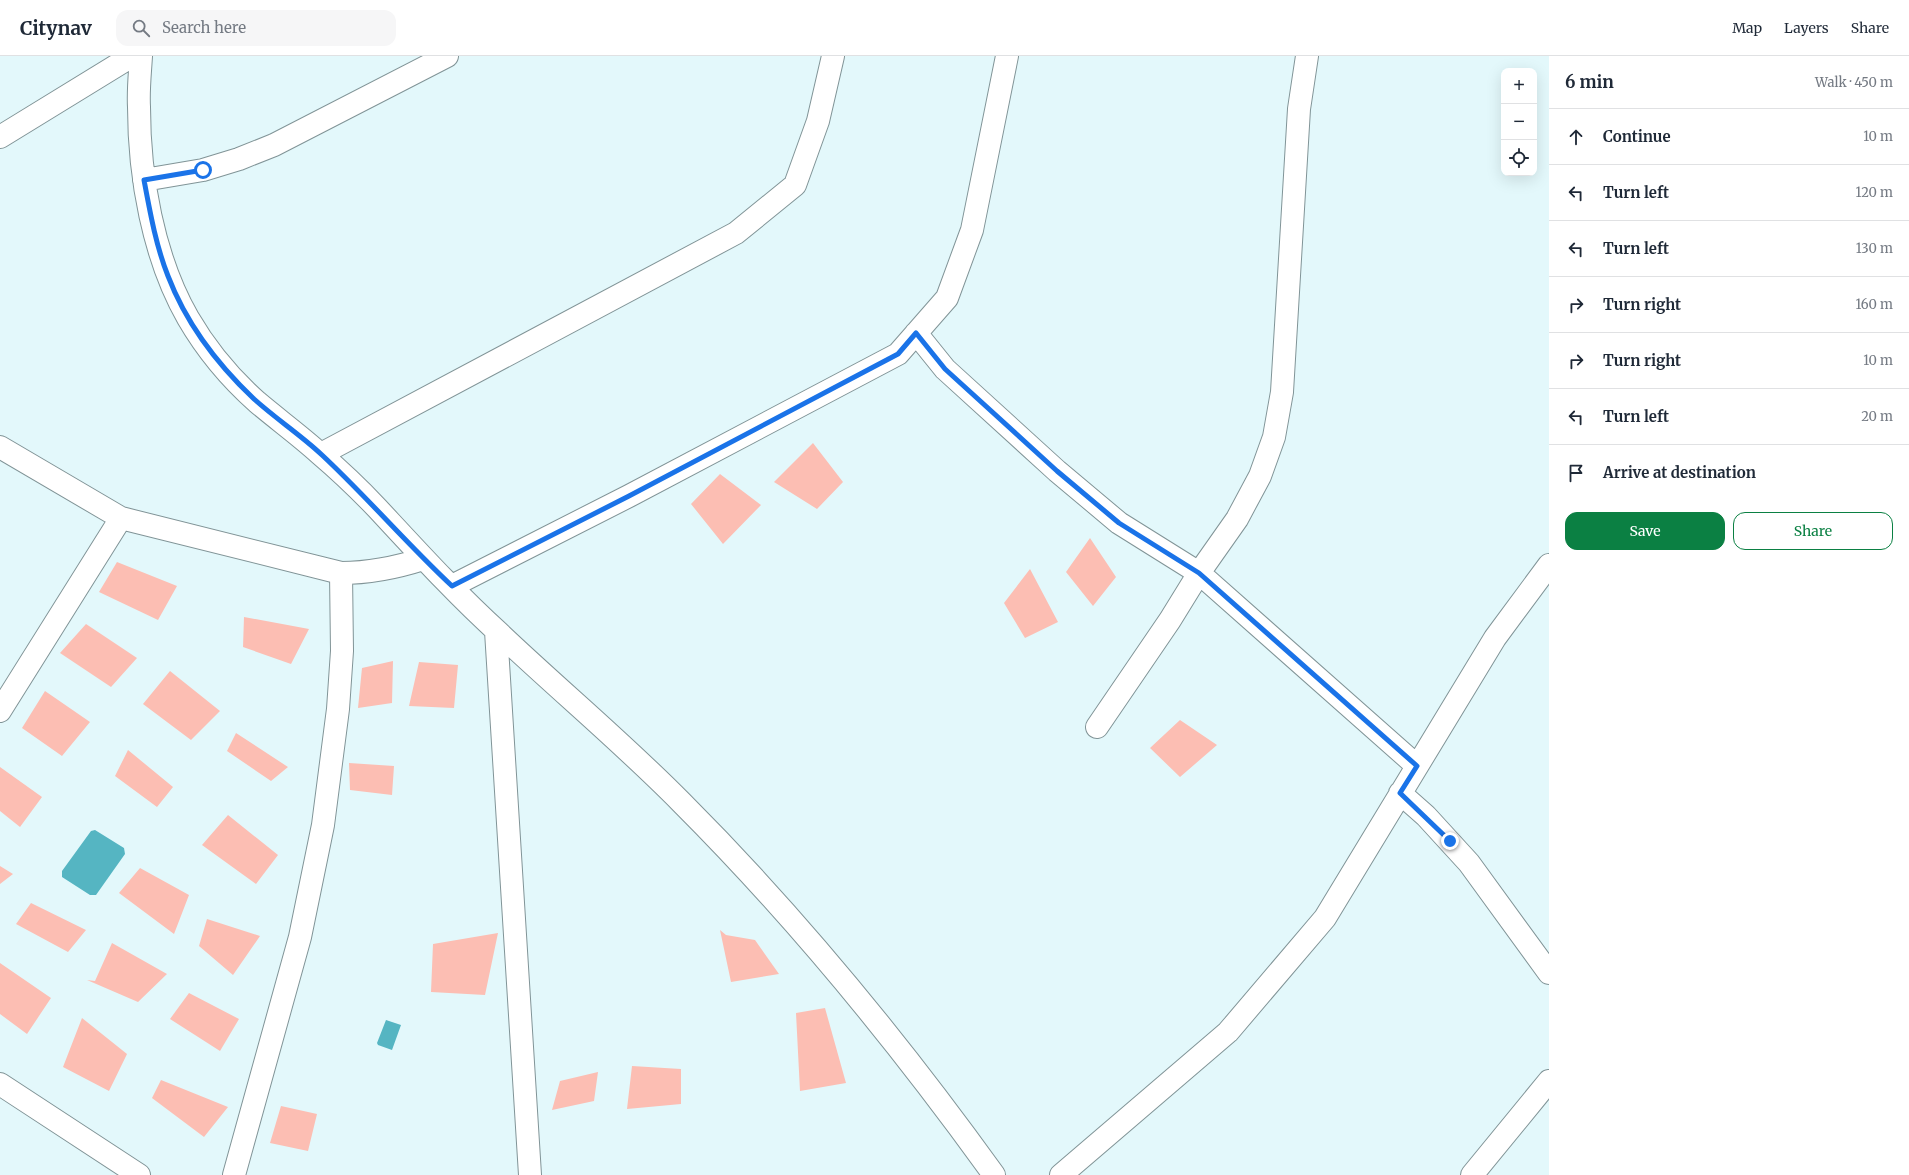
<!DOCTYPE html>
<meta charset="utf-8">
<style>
:root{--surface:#fff;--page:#f6f6f7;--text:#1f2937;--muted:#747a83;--line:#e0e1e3;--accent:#0b8043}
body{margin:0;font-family:Merriweather,serif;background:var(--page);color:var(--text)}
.controls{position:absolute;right:12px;top:12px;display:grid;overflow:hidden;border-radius:8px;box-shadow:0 4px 16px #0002}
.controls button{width:36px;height:36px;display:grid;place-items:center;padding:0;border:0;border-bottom:1px solid var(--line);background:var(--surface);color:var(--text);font:20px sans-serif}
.stop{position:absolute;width:12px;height:12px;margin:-9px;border:3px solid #1a73e8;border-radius:50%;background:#fff}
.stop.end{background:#1a73e8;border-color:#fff;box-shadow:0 1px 4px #0008}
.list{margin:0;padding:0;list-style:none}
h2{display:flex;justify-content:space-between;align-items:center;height:52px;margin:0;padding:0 16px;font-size:17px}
h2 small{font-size:13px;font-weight:400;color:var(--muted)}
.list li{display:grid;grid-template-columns:26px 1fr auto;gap:12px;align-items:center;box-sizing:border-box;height:56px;padding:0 16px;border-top:1px solid var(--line)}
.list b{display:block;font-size:15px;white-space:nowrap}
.list em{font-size:13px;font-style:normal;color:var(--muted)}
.actions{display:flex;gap:8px;padding:12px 16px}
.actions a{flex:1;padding:9px 0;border:1px solid var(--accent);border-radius:12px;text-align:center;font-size:14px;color:var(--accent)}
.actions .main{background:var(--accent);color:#fff}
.icon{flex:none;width:22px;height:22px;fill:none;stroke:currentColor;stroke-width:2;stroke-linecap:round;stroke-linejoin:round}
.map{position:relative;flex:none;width:1549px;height:1119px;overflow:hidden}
header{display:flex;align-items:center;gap:24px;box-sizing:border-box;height:56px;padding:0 20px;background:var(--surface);border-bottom:1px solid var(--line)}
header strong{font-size:19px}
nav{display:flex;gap:22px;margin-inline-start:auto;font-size:14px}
.search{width:280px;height:36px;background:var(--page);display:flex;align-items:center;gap:10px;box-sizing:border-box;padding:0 14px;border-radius:12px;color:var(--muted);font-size:15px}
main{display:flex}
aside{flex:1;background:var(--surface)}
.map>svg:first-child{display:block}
.water{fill:#55b5c2}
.building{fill:#fcbeb3}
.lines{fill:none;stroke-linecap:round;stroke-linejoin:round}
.minor-casing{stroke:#819497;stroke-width:24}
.minor{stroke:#fff;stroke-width:22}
.route{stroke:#1a73e8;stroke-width:5}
</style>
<header>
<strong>Citynav</strong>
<div class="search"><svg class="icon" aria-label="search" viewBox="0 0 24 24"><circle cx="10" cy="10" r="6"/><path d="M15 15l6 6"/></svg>Search here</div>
<nav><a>Map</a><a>Layers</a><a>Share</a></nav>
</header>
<main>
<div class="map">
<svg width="1549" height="1119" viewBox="0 0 1549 1119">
<rect width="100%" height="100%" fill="#e3f8fb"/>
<path class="water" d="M 95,774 L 124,792 L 125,798 L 96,839 L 90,839 L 62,821 L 62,815 L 91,775 Z
M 386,964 L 401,969 L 392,994 L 378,989 L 377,987 Z"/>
<path class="building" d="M 813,387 L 843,426 L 817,453 L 774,426 Z
M 720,418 L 761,449 L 723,488 L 691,448 Z
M 1090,482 L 1116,521 L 1093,550 L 1066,516 Z
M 117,506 L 177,530 L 158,564 L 99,536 Z
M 1030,513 L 1058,566 L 1025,582 L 1004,547 Z
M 244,561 L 309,573 L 291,608 L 243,591 Z
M 86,568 L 137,602 L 111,631 L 60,597 Z
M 393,605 L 392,647 L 358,652 L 362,612 Z
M 419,606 L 458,609 L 454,652 L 409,650 Z
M 170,615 L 220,655 L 191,684 L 143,648 Z
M 45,635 L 90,666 L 62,700 L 22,672 Z
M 1180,664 L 1217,689 L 1180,721 L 1150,692 Z
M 236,677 L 288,711 L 271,725 L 227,695 Z
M 128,694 L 173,731 L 157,751 L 115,720 Z
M 349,707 L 394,710 L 392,739 L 350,734 Z
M 0,711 L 42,741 L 20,771 L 0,755 Z
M 228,759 L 278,799 L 256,828 L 202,789 Z
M 0,810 L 13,818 L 0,828 Z
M 140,812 L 189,839 L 174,878 L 119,837 Z
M 31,847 L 86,874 L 68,896 L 16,868 Z
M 207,863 L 260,880 L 233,919 L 199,890 Z
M 720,874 L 726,879 L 755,884 L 779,918 L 731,926 Z
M 498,877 L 485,939 L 431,936 L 433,888 Z
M 112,887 L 167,918 L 138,946 L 87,924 L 95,925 Z
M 0,907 L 51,942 L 27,978 L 0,958 Z
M 189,937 L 239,963 L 220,995 L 170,963 Z
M 825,952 L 846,1027 L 800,1035 L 796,957 Z
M 82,962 L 127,998 L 109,1035 L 63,1011 Z
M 632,1010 L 681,1013 L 681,1048 L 627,1053 Z
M 598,1016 L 594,1045 L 552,1054 L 560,1025 Z
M 161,1024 L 228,1051 L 204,1081 L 152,1042 Z
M 281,1050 L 317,1058 L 308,1095 L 270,1087 Z"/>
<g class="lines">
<g class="minor-casing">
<path id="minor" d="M 141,0 C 140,17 138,34 139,51 C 139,120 153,201 188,262 C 206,293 230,322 257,346 C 277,363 299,379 319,397 C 339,414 359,433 377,452 C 417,495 456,538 499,577 C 559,634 623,687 681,746 C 796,861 899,987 994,1119
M 0,81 L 132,0
M 144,124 L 203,114 L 239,103 L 274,89 L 447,0
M 916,277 L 945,313 L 1057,415 L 1119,467 L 1199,517 L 1417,710
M 0,391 L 121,462 L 341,517 C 370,517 395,512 423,503
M 321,398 L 736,177 L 795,129 L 818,65 L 833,0
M 452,530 L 629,440 L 898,298 L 947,242 L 972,174 L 1007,0
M 496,575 L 530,1119
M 0,655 L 121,462
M 1097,671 L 1170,564 L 1199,517 L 1237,463 L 1260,420 L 1274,381 L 1282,336 L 1299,53 L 1307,0
M 1400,737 L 1426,760 L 1469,807 L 1549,917
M 0,1028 L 139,1119
M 234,1119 L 300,881 L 323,769 L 338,653 L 342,595 L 341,517
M 1061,1119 L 1228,976 L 1325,862 L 1495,582 L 1549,509
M 1472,1119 L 1549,1025"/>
</g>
<use href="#minor" class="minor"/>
</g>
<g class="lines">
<path class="route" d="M 203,114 L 144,124 C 150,156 156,190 168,220 C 186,267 218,309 254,343 C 276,363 301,379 322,399 C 367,441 407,488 452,530 L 629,440 L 898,298 L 916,277 L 945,313 L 1057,415 L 1119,467 L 1199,517 L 1417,710 L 1400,737 L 1450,785"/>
</g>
</svg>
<div class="controls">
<button>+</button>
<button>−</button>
<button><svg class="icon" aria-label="locate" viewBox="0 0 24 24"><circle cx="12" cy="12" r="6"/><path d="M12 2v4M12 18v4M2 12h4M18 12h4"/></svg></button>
</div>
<div class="stop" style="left:203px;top:114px"></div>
<div class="stop end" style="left:1450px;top:785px"></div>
</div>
<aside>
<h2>6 min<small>Walk · 450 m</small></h2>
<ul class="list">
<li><svg class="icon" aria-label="ahead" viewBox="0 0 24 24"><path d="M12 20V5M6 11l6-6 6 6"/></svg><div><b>Continue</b></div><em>10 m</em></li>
<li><svg class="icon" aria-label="left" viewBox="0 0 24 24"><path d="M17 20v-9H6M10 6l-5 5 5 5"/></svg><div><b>Turn left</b></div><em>120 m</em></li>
<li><svg class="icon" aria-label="left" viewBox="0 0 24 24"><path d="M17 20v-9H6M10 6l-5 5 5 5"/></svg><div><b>Turn left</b></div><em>130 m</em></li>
<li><svg class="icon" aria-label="right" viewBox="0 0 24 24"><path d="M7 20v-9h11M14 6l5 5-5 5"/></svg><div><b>Turn right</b></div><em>160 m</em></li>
<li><svg class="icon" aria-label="right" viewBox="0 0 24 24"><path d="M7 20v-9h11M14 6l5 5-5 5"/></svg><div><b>Turn right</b></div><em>10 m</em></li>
<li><svg class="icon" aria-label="left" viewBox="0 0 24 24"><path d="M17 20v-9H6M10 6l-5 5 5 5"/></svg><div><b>Turn left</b></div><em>20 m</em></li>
<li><svg class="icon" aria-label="arrive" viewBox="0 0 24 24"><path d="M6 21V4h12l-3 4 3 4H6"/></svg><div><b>Arrive at destination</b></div></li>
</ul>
<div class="actions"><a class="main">Save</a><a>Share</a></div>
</aside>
</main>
